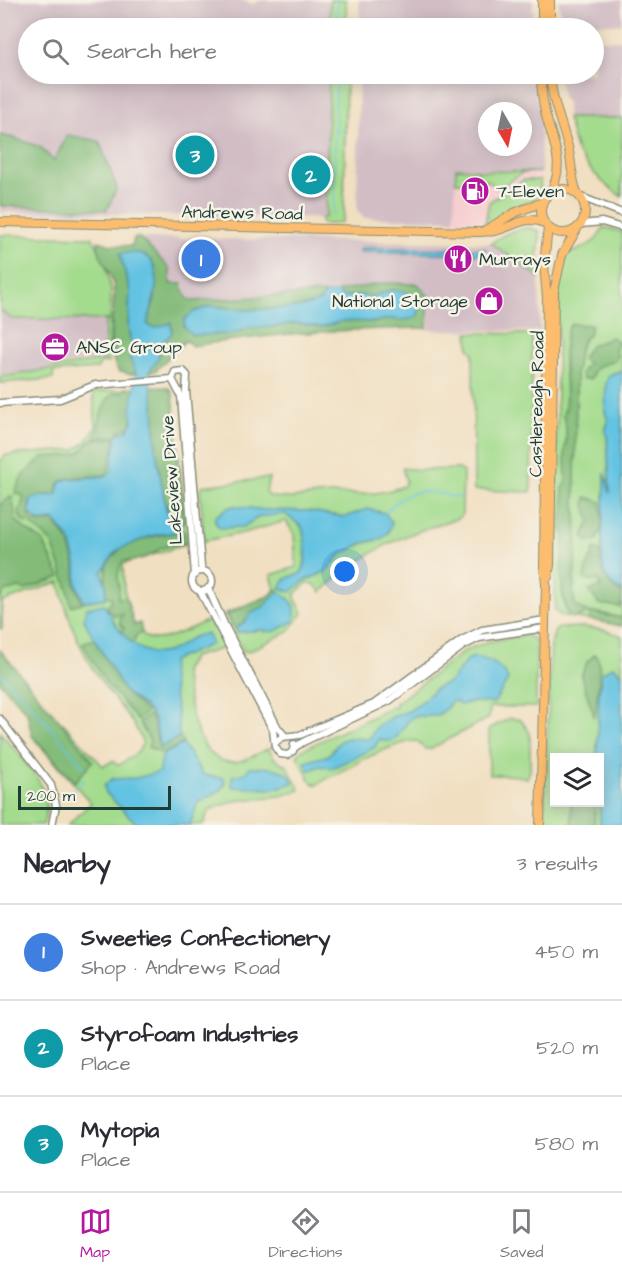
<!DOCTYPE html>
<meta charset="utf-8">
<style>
:root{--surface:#fff;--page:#f2f2f3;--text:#2b2b33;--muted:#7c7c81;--line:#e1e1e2;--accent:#b5179e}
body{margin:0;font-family:"Architects Daughter",sans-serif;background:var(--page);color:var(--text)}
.controls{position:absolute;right:18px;bottom:18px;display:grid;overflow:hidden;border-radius:0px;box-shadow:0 3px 15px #0003}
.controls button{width:54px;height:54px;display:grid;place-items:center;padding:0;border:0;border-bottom:2px solid var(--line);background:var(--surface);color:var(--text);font:30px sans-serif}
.compass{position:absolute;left:478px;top:102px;width:54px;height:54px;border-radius:50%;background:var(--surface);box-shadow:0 3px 15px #0003;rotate:171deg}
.scale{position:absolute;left:18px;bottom:15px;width:153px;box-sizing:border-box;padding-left:6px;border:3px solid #1f3d34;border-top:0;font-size:16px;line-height:21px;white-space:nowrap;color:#1f3d34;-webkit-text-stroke:4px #f7f3e8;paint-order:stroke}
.you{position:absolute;left:345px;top:572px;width:21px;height:21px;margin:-15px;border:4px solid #fff;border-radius:50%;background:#1a73e8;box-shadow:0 0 0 9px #1a73e833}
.badge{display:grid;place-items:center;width:39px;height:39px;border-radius:50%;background:var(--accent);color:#fff;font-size:20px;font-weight:700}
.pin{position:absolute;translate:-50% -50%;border:3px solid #fff;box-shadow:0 2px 6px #0006}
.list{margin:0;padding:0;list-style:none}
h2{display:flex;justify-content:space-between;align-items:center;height:78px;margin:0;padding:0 24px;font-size:26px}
h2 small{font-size:20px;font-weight:400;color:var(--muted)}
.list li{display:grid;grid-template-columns:39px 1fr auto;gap:18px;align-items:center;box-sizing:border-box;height:96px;padding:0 24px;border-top:2px solid var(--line)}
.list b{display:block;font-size:22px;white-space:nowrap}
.list p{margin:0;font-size:20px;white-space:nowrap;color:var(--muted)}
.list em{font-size:20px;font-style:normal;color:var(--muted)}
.icon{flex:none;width:33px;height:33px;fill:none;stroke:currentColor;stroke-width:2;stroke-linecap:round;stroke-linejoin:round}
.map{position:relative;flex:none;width:622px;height:825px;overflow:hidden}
.search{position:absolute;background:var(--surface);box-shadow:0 3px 15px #0003;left:18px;right:18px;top:18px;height:66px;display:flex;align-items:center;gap:15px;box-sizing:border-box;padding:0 21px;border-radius:33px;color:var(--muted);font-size:22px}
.sheet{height:366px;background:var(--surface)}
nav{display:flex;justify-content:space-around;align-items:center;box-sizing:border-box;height:84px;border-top:2px solid var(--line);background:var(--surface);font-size:16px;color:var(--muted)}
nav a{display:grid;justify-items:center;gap:3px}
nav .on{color:var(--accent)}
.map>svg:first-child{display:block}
.built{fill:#f7cfd0}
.industrial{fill:#d2bdc5;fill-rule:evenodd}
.green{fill:#a4dc8e;stroke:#628c61;stroke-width:1.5;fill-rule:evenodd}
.forest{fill:#83bc79;stroke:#517c56;stroke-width:1.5}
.water{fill:#64c3e2;stroke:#42808b;stroke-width:1.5}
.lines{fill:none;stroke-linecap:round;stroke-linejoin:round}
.stream{stroke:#64c3e2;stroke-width:1.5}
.minor-casing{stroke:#888e7a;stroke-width:9}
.major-casing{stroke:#888e7a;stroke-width:10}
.minor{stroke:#fff;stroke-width:6}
.major{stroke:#fcbd6e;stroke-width:8}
.labels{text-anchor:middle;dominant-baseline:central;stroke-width:5;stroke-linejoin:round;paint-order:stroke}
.poi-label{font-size:18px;fill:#1f3d34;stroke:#f7f3e8;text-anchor:start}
.street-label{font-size:18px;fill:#1f3d34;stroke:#f7f3e8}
</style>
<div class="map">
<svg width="622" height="825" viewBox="0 0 622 825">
<rect width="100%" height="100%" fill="#f7f3e8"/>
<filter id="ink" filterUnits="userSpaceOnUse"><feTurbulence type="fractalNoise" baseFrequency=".0167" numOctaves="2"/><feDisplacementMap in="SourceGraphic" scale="12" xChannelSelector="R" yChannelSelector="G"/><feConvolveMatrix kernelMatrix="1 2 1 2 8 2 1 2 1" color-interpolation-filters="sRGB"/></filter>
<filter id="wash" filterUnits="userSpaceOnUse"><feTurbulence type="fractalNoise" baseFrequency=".008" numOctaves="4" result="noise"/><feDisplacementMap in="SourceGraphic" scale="24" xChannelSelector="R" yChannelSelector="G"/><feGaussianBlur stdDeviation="1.35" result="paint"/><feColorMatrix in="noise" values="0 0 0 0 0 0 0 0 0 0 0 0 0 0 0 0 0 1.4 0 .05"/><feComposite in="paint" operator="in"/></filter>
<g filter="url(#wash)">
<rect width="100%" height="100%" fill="#f1dfc1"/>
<path class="built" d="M 455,167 L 479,167 L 480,170 L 541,171 L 541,186 L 489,221 L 454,220 Z"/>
<path class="industrial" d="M 0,0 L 241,0 L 253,4 L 262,0 L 343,0 L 345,28 L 28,28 L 28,74 L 344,74 L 334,218 L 0,212 Z
M 359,0 L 533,0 L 533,28 L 360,28 Z
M 559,0 L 622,0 L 622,24 L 573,24 L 563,16 L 559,8 Z
M 594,40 L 622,40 L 622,118 L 567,118 L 567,102 L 563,99 L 558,74 L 594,74 Z
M 359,74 L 533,74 L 540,114 L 541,171 L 479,170 L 479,167 L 456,167 L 454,220 L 364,218 L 357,210 ZM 487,111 L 523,111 L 523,147 L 487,147 Z
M 140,238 L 493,243 L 539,277 L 540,331 L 429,330 L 429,297 L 385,283 L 305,295 L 191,301 L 185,293 L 185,284 L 170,284 L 170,269 Z
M 0,311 L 12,319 L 109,321 L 110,358 L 60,365 L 37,372 L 5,374 L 0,376 Z"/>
<path class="green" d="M 330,0 L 346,0 L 347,28 L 330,28 Z
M 329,74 L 346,74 L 344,214 L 342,222 L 336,224 L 322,224 L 321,218 L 326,217 Z
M 567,118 L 622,118 L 622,197 L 606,185 L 591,170 L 577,152 Z
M 456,168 L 478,169 L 478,171 L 540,172 L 522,173 L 498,189 L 487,180 L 485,183 L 456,182 Z
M 523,180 L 540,180 L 541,194 C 534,201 524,202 515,207 C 504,213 497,221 485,223 L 489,202 Z
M 604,227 L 622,232 L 622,371 L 613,373 L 605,412 L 608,421 L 605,433 L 607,435 L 610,503 L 605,475 C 606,498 597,556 605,575 C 608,583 615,588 622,591 L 622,618 L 601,613 L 589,613 L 592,620 L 576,618 L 587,613 L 576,606 L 573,595 L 577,538 L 575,500 L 576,372 L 579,350 L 583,340 L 589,335 L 565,340 C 565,350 563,360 564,369 C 566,386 569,400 563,416 C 570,432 565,466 566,484 L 563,488 C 564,504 565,520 564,535 C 564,564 557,589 569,617 L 560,615 L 555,610 L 558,289 L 564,262 L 570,250 L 575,252 C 591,242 594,246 604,227 Z
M 530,228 L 539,231 L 540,235 L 537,265 L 539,277 L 491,243 C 503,235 515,228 530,228 Z
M 0,235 L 92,237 L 104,259 L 111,289 L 109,363 L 102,362 L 97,369 L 53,372 L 53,379 L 0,383 L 0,377 L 105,360 L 105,322 L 109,320 L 12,319 L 0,310 Z
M 468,333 L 532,334 L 531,492 L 474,490 L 473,352 L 469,348 Z
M 166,387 L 172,390 L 188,544 L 123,564 L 124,590 L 134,625 L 140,623 C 140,627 141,630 142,633 C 152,650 195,626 209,620 L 224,648 L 193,657 L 184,671 C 189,699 194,758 229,762 C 241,764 258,753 269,748 L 274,758 L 287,766 L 300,790 L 280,796 L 234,801 L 209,810 L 203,825 L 68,825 L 91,803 L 35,740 L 35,724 L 63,723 L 103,766 L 113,761 L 117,765 L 119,765 L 138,752 L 143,743 C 134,719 115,702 101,681 C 79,649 68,620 59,582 L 2,602 L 2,629 L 0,629 L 0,462 L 5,455 L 74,450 L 86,442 L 96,427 L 93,392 Z
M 402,468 L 420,470 L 460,469 L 463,472 L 462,514 L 459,518 C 401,535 366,550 321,592 L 314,584 L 307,583 L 295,594 L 295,598 L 303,613 L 288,632 L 247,652 L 243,650 L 224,614 L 271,595 L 275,589 L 271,575 L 296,567 L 294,534 L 286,521 L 243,533 L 204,541 L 200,490 L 202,486 L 269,478 L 266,492 L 269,496 C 290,501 308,495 330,494 C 360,493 373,497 404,486 L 406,481 ZM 234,506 L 264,510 L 309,511 L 346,517 L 367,509 L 381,539 L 363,543 L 340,555 L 325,572 L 304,581 L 291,592 L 291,576 L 300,574 C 307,566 307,538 302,528 C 299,522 292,518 288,514 L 274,514 L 259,517 ZM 279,591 L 265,632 L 263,630 L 238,632 L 236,629 Z
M 583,627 L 604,630 L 622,636 L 622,675 L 613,666 L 599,692 L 597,757 L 554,758 L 554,802 L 599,803 L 600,825 L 544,825 L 551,644 L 555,631 L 559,628 Z
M 527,635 L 536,641 L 536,707 L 490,707 L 489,718 L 430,749 L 425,749 L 416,741 C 391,742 340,772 316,785 L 312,783 L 297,756 L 301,750 L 372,717 L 392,706 L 394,708 L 397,706 L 396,703 L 466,650 L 490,641 Z
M 510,718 L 521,720 L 530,733 L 530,771 L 527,778 C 516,774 501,775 489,775 L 489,729 Z
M 0,732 C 21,758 58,789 43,825 L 0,825 Z"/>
<path class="forest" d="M 0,135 L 14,138 L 40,147 L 54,161 L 67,135 L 99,141 L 117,188 L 107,210 L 0,206 Z
M 134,238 L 140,238 L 170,269 L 170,284 L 182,284 L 186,297 L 192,301 L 324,293 L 321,301 L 302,307 L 270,309 L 244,310 L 211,306 L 193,312 L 184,320 L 233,334 L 247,328 L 272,327 L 296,323 L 307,325 L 343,321 L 374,322 L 389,319 L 406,320 L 392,290 L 371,297 L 363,295 L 342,297 L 339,291 L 385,283 L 418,284 L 429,297 L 427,328 C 349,329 270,333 192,346 L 186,340 L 155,371 L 149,372 L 158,357 L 158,347 L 172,333 L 171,323 L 154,328 L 147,324 L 155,298 L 155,266 L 139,253 L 120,254 L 130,291 L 128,328 L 132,348 L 130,358 L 136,374 L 127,374 L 125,372 L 119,372 C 104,351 115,314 114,288 C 112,268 97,260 98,241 L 111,245 L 132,246 Z
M 571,324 L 591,325 L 589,335 L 583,340 L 579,350 L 576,372 L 575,500 L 577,538 L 573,595 L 576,606 L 588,612 L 622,618 L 622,626 L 592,620 L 588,612 L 576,618 L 569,617 C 558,591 561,562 565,534 L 562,530 L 561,523 L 564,505 L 563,488 L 566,484 C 566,474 565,464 565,455 C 565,441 569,429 563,416 C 571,393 557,339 571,324 Z
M 612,337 L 619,343 L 615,350 L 618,357 C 608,368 596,359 591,379 L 583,379 L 581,372 L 588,364 L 582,358 L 590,346 Z
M 155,387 L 168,388 L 173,394 L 181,486 L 185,520 L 180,522 L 169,515 L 164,497 L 156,451 L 153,408 L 149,389 Z
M 124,388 L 133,388 L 135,390 L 131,426 L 118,432 L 116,436 L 95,438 C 101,422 99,404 114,393 L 121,393 Z
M 116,438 L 107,475 L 69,478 L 60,482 L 55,495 L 41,495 L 30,499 L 28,512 L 32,518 L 26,523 L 21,519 L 18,510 L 21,508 L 24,496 L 15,493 L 22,476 L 43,457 L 71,455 L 80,452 L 92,440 Z
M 12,496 L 16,520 L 25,529 L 43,541 L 60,577 L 25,590 L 19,588 L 4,592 L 0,600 L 0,505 Z
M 586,497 L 601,502 C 603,517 604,528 596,541 L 588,542 L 583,536 L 590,521 L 585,506 Z
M 34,520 L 40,524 L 54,521 L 68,540 L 75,564 L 75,583 L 82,603 L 71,606 L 67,586 L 52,543 L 31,524 Z
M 183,531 L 186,543 L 160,548 C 153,557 134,562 123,561 C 113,579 122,582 118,599 L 126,597 L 134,625 L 140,623 L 142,633 L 135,636 L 135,641 L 131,642 L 124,637 L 121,631 L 124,628 L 120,625 L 120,617 L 124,614 L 114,616 L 106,606 L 110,603 L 112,598 L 104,594 L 107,563 L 123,546 L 151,537 Z
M 594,549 L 600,551 C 602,570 604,584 622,593 L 622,603 L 619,607 L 599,604 L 589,591 L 601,586 L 598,580 L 593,581 L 584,579 C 585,567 591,560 594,549 Z
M 275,589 L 279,591 L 277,597 L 235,629 L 226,615 L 271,595 Z
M 94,639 L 125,692 L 147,712 L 137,720 L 105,681 L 82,643 Z
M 0,650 L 93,761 L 75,782 L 32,736 L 27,713 L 0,682 Z
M 595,654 C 597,657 599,660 599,663 C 601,669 596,713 594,716 L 581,676 L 587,662 Z
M 149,715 L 154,722 L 159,747 L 180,736 L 183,743 L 163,754 L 148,747 L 150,741 L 139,722 Z
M 571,803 L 596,803 L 594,825 L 572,825 Z"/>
<path class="water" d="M 360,248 L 486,249 L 482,254 L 360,252 Z
M 131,252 C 171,255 154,300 147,324 L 154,328 L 171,323 L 172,333 L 158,347 L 159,357 L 149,372 L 154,405 L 156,451 L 166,509 L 171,518 L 181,523 L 181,531 L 151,536 L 131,544 L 116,551 L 102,572 L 106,585 L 106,598 L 84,602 L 76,583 L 76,562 L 70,540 L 54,520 L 39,522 L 29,512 L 31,499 L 40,496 L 56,495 L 61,482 L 68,479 L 107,476 L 111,472 L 117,434 L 127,431 L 133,422 L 131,410 L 136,374 L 130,358 L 132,348 L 128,328 L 130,291 L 120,254 Z
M 392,290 L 402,291 L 419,300 L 420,308 L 417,317 L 406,320 L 389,319 L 374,322 L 343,321 L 321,327 L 296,323 L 272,327 L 247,328 L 233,334 L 192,335 L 184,327 L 184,320 L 193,312 L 211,306 L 244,310 L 270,309 L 302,307 L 321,301 L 324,294 L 339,292 L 342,297 L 363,295 L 371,297 Z
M 622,371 L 622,591 C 615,588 609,583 605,575 C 597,557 606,497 605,473 L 610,493 L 607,435 L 605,433 L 608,421 L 605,412 L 606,383 L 609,375 Z
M 234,506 L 264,510 L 309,511 L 345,517 L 367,509 L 385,513 L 392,523 L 388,533 L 381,539 L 363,543 L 340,555 L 325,572 L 304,581 L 291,592 L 280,588 C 284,578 290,576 300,574 C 310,562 305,542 302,527 L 285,514 L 259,517 L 243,527 L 220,528 L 215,522 L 215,517 L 227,508 Z
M 279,591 C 292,601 298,604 294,621 L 274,632 L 262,630 L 238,632 L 235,629 L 246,621 L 250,614 L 263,607 Z
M 104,604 C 116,628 138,662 170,651 C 183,646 193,633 207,634 L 212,644 L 172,661 C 169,687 180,710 179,737 L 160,748 L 154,718 L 145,707 L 125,692 L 87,626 L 84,619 L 87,608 Z
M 473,657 C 487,658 504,666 508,680 L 494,703 L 473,702 L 460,705 L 456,701 L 451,702 C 440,719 431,716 414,716 C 398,727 400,748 379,739 L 375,747 L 360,755 L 332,768 L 319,766 L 309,771 L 305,762 L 329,755 L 340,741 L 348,738 L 369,739 L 377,726 L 394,716 L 409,711 L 420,703 L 436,688 L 450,682 L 467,660 Z
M 613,666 L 622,675 L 622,825 L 600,825 L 600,758 L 597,757 L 599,692 L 602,673 Z
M 183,744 L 203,775 L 224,778 L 225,784 L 220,791 L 198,802 L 190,825 L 138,825 L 106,793 L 104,786 L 112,779 L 137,778 L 159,772 L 163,754 Z
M 250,767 C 264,767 290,767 293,783 L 273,789 L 232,787 L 232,776 L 245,773 Z"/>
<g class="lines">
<path class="stream" d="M 336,28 L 337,0
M 336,130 L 344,130
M 334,215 L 336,74
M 385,513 C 412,484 425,491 461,498
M 0,673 L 46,722 L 85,768
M 66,796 L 84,780"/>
</g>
</g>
<g filter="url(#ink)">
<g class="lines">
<g class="minor-casing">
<path id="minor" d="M 581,197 L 622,213
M 581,224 L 602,222 L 622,228
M 172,379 L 175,372 L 183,371 L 187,375 L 186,391 L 201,566 L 203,571
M 172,379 L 181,396 L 195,575
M 0,403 L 60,399 L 95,385 L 172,379
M192 581a10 10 0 1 1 20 0a10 10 0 1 1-20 0Z
M 208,588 L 225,626 L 278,728 L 285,736
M 200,591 L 273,730 L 275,747 L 280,754 L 288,755 L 293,751 L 294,744
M 0,719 L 51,785 L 56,805 L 52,825
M 276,742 L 282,737 L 300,735 L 374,704 L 462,640 L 482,630 L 545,620
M 294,748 L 303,742 L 389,701 L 463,646 L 479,638 L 545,628"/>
</g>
<g class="major-casing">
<path id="major" d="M 542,28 L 542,0
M 550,28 L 550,0
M 541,74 C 541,89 543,105 547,120 C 555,146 565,167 550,193
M 550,74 C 552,102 561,120 568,147 C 572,162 571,177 577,193
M541 211a22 22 0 1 1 44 0a22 22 0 1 1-44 0Z
M 0,222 L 479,232 C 484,231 489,232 494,231 C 512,228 526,213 546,224
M 484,231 L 514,213 L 543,202
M 548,577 L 550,565 L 554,291 L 562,255 L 577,229
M 540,825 L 546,584 L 544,566 L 547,298 L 544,265 L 548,227"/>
</g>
<use href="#minor" class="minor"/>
<use href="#major" class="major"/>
</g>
</g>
<defs>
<g id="fuel-disc" transform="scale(1.5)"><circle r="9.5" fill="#b5179e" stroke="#f7f3e8"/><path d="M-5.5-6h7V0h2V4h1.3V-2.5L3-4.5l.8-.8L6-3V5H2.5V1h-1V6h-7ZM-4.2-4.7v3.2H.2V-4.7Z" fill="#fff"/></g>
<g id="restaurant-disc" transform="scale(1.5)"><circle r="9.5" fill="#b5179e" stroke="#f7f3e8"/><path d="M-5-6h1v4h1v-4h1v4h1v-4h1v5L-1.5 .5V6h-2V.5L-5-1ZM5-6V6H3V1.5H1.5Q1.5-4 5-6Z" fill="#fff"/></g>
<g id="shop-disc" transform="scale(1.5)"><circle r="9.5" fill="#b5179e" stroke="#f7f3e8"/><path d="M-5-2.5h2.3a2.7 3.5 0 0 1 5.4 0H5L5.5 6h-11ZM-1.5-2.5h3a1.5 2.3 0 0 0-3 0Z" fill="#fff"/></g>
<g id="office-disc" transform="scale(1.5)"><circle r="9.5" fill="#b5179e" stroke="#f7f3e8"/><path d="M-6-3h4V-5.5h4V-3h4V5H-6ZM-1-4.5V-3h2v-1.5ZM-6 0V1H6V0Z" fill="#fff"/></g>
</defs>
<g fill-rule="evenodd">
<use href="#fuel-disc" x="475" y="191"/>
<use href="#restaurant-disc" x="458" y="259"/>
<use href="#shop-disc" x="489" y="301"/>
<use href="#office-disc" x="55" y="347"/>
</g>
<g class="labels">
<g class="poi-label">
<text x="496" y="191">7-Eleven</text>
<text x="479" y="259">Murrays</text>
<text x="468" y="301" text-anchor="end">National Storage</text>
<text x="76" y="347">ANSC Group</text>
</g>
<g class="street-label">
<text transform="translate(242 213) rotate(1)">Andrews Road</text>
<text transform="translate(537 404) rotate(-89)">Castlereagh Road</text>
<text transform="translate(172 480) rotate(-94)">Lakeview Drive</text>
</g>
</g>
</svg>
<div class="controls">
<button><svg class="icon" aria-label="layers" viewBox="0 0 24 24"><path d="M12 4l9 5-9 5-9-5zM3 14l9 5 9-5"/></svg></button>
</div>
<svg class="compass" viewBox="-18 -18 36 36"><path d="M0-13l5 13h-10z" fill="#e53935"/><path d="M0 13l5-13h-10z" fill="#7c7c81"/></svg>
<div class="scale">200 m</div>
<div class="you"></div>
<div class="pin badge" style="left:201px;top:259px;background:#3f7fe0">1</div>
<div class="pin badge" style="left:311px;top:175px;background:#0f9aa8">2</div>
<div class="pin badge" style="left:195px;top:155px;background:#0f9aa8">3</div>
<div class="search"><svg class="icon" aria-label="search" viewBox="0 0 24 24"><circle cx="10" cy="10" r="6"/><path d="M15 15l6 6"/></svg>Search here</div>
</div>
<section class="sheet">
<h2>Nearby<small>3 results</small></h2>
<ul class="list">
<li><span class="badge" style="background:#3f7fe0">1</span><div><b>Sweeties Confectionery</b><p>Shop · Andrews Road</p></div><em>450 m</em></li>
<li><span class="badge" style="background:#0f9aa8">2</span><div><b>Styrofoam Industries</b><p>Place</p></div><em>520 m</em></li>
<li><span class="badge" style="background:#0f9aa8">3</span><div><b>Mytopia</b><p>Place</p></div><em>580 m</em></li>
</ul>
</section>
<nav>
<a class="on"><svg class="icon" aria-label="map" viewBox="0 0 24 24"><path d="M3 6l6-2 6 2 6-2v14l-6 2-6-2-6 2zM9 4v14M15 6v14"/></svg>Map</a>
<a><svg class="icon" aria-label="directions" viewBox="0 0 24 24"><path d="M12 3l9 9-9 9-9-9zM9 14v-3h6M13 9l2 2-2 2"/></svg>Directions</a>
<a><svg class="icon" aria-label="saved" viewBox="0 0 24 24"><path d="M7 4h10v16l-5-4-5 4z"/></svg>Saved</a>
</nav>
